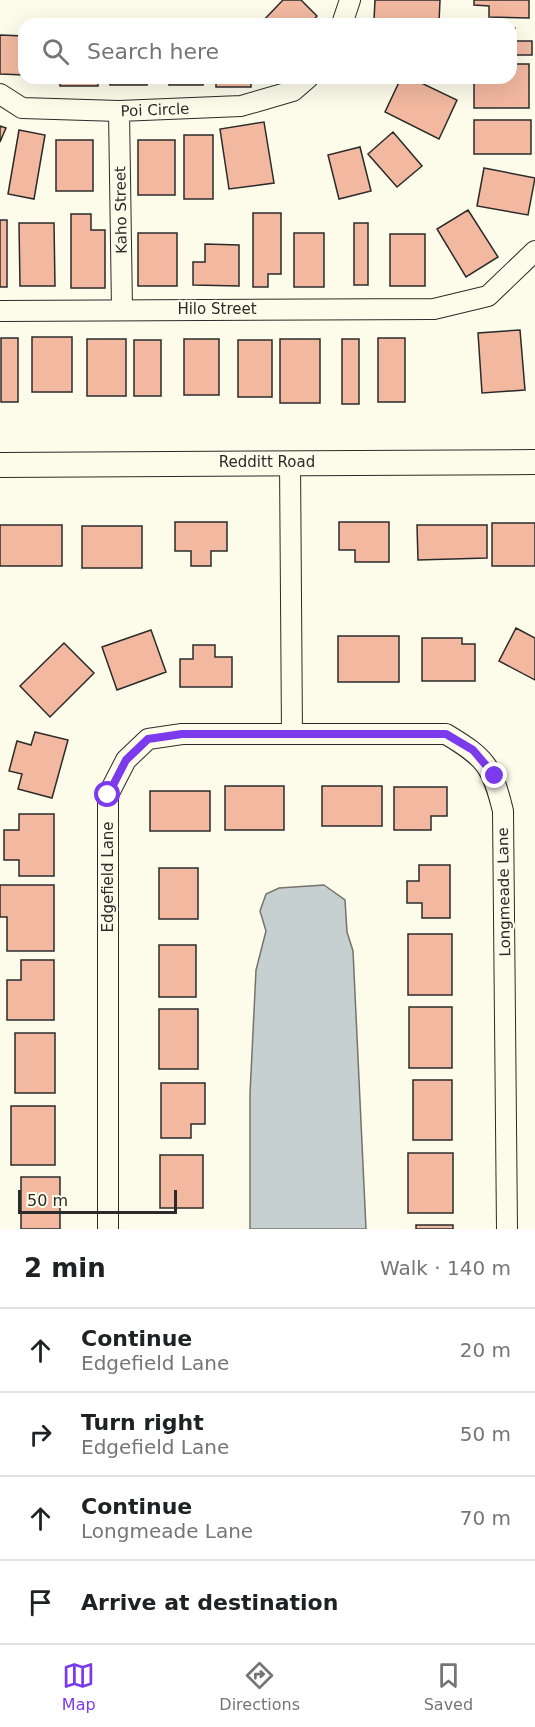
<!DOCTYPE html>
<meta charset="utf-8">
<style>
:root{--surface:#fff;--page:#f6f6f6;--text:#202124;--muted:#757577;--line:#e0e0e0;--accent:#7c3aed}
body{margin:0;font-family:"DejaVu Sans",sans-serif;background:var(--page);color:var(--text)}
.scale{position:absolute;left:18px;bottom:15px;width:159px;box-sizing:border-box;padding-left:6px;border:3px solid #2b2b2b;border-top:0;font-size:16px;line-height:21px;white-space:nowrap;color:#2b2b2b;-webkit-text-stroke:4px #fdfbea;paint-order:stroke}
.stop{position:absolute;width:18px;height:18px;margin:-14px;border:4px solid #7c3aed;border-radius:50%;background:#fff}
.stop.end{background:#7c3aed;border-color:#fff;box-shadow:0 2px 6px #0008}
.list{margin:0;padding:0;list-style:none}
h2{display:flex;justify-content:space-between;align-items:center;height:78px;margin:0;padding:0 24px;font-size:26px}
h2 small{font-size:20px;font-weight:400;color:var(--muted)}
.list li{display:grid;grid-template-columns:39px 1fr auto;gap:18px;align-items:center;box-sizing:border-box;height:84px;padding:0 24px;border-top:2px solid var(--line)}
.list b{display:block;font-size:22px;white-space:nowrap}
.list p{margin:0;font-size:20px;white-space:nowrap;color:var(--muted)}
.list em{font-size:20px;font-style:normal;color:var(--muted)}
.icon{flex:none;width:33px;height:33px;fill:none;stroke:currentColor;stroke-width:2;stroke-linecap:round;stroke-linejoin:round}
.map{position:relative;flex:none;width:535px;height:1229px;overflow:hidden}
.search{position:absolute;background:var(--surface);box-shadow:0 6px 24px #0002;left:18px;right:18px;top:18px;height:66px;display:flex;align-items:center;gap:15px;box-sizing:border-box;padding:0 21px;border-radius:18px;color:var(--muted);font-size:22px}
.sheet{height:414px;background:var(--surface)}
nav{display:flex;justify-content:space-around;align-items:center;box-sizing:border-box;height:84px;border-top:2px solid var(--line);background:var(--surface);font-size:16px;color:var(--muted)}
nav a{display:grid;justify-items:center;gap:3px}
nav .on{color:var(--accent)}
.map>svg:first-child{display:block}
.water{fill:#c7d0d0;stroke:#74746e;stroke-width:1.5}
.building{fill:#f2b8a0;stroke:#2b2b2b;stroke-width:1.5}
.lines{fill:none;stroke-linecap:round;stroke-linejoin:round}
.minor-casing{stroke:#2b2b2b;stroke-width:22}
.tertiary-casing{stroke:#2b2b2b;stroke-width:26}
.minor{stroke:#fdfbea;stroke-width:20}
.tertiary{stroke:#fdfbea;stroke-width:24}
.route{stroke:#7c3aed;stroke-width:8}
.labels{text-anchor:middle;dominant-baseline:central;stroke-width:4.5;stroke-linejoin:round;paint-order:stroke}
.street-label{font-size:15px;fill:#2b2b2b;stroke:#fdfbea}
</style>
<div class="map">
<svg width="535" height="1229" viewBox="0 0 535 1229">
<rect width="100%" height="100%" fill="#fdfbea"/>
<path class="water" d="M 324,885 L 345,900 L 347,932 L 353,951 L 366,1229 L 250,1229 L 250,1094 L 256,970 L 266,931 L 260,911 L 266,894 L 279,888 Z"/>
<path class="building" d="M 283,0 L 301,0 L 317,16 L 310,24 L 260,24 Z
M 375,0 L 440,0 L 439,23 L 374,20 Z
M 474,0 L 529,0 L 529,18 L 489,17 L 489,6 L 474,5 Z
M 511,28 L 515,28 L 515,41 L 532,41 L 532,55 L 511,55 Z
M 0,35 L 24,36 L 24,75 L 0,74 Z
M 511,64 L 529,64 L 529,108 L 474,108 L 474,79 L 511,78 Z
M 60,78 L 98,78 L 98,86 L 60,86 Z
M 110,78 L 147,78 L 147,85 L 110,85 Z
M 169,78 L 203,78 L 203,85 L 169,85 Z
M 216,78 L 251,78 L 251,87 L 216,87 Z
M 401,78 L 411,78 L 457,100 L 439,139 L 385,112 Z
M 474,120 L 531,120 L 531,154 L 474,154 Z
M 264,122 L 274,183 L 229,189 L 220,129 Z
M 0,126 L 6,128 L 0,142 Z
M 19,130 L 45,135 L 34,199 L 8,194 Z
M 393,132 L 422,166 L 397,187 L 368,154 Z
M 184,135 L 213,135 L 213,199 L 184,199 Z
M 56,140 L 93,140 L 93,191 L 56,191 Z
M 138,140 L 175,140 L 175,195 L 138,195 Z
M 360,147 L 371,191 L 339,199 L 328,155 Z
M 484,168 L 535,178 L 528,215 L 477,206 Z
M 468,210 L 498,257 L 466,277 L 437,229 Z
M 253,213 L 281,213 L 281,274 L 268,274 L 268,287 L 253,287 Z
M 71,214 L 91,214 L 91,230 L 105,230 L 105,288 L 71,288 Z
M 0,220 L 7,220 L 7,287 L 0,287 Z
M 19,223 L 54,223 L 55,286 L 20,286 Z
M 354,223 L 368,223 L 368,285 L 354,285 Z
M 138,233 L 177,233 L 177,286 L 138,286 Z
M 294,233 L 324,233 L 324,287 L 294,287 Z
M 390,234 L 425,234 L 425,286 L 390,286 Z
M 205,244 L 239,245 L 239,286 L 193,285 L 193,262 L 205,262 Z
M 520,330 L 525,390 L 482,393 L 478,333 Z
M 32,337 L 72,337 L 72,392 L 32,392 Z
M 1,338 L 18,338 L 18,402 L 1,402 Z
M 378,338 L 405,338 L 405,402 L 378,402 Z
M 87,339 L 126,339 L 126,396 L 87,396 Z
M 184,339 L 219,339 L 219,395 L 184,395 Z
M 280,339 L 320,339 L 320,403 L 280,403 Z
M 342,339 L 359,339 L 359,404 L 342,404 Z
M 134,340 L 161,340 L 161,396 L 134,396 Z
M 238,340 L 272,340 L 272,397 L 238,397 Z
M 175,522 L 227,522 L 227,551 L 211,551 L 211,566 L 191,566 L 191,551 L 175,551 Z
M 339,522 L 389,522 L 389,562 L 355,562 L 355,550 L 339,550 Z
M 492,523 L 535,523 L 535,566 L 492,566 Z
M 0,525 L 62,525 L 62,566 L 0,566 Z
M 417,525 L 487,525 L 487,558 L 418,560 Z
M 82,526 L 142,526 L 142,568 L 82,568 Z
M 516,628 L 535,638 L 535,680 L 499,661 Z
M 151,630 L 166,672 L 117,690 L 102,647 Z
M 338,636 L 399,636 L 399,682 L 338,682 Z
M 422,638 L 462,638 L 462,644 L 475,644 L 475,681 L 422,681 Z
M 64,643 L 94,673 L 50,717 L 20,686 Z
M 193,645 L 215,645 L 215,657 L 232,657 L 232,687 L 180,687 L 180,659 L 193,659 Z
M 35,732 L 68,740 L 52,798 L 18,789 L 22,774 L 9,771 L 17,741 L 31,745 Z
M 225,786 L 284,786 L 284,830 L 225,830 Z
M 322,786 L 382,786 L 382,826 L 322,826 Z
M 394,787 L 447,787 L 447,816 L 431,816 L 431,830 L 394,830 Z
M 150,791 L 210,791 L 210,831 L 150,831 Z
M 19,814 L 54,814 L 54,876 L 19,876 L 19,860 L 4,860 L 4,830 L 19,830 Z
M 419,865 L 450,865 L 450,918 L 422,918 L 422,903 L 407,903 L 407,881 L 419,881 Z
M 159,868 L 198,868 L 198,919 L 159,919 Z
M 0,885 L 54,885 L 54,951 L 7,951 L 7,917 L 0,917 Z
M 408,934 L 452,934 L 452,995 L 408,995 Z
M 159,945 L 196,945 L 196,997 L 159,997 Z
M 21,960 L 54,960 L 54,1020 L 7,1020 L 7,980 L 21,980 Z
M 409,1007 L 452,1007 L 452,1068 L 409,1068 Z
M 159,1009 L 198,1009 L 198,1069 L 159,1069 Z
M 15,1033 L 55,1033 L 55,1093 L 15,1093 Z
M 413,1080 L 452,1080 L 452,1140 L 413,1140 Z
M 161,1083 L 205,1083 L 205,1124 L 191,1124 L 191,1138 L 161,1138 Z
M 11,1106 L 55,1106 L 55,1165 L 11,1165 Z
M 408,1153 L 453,1153 L 453,1213 L 408,1213 Z
M 160,1155 L 203,1155 L 203,1208 L 160,1208 Z
M 21,1177 L 60,1177 L 60,1229 L 21,1229 Z
M 416,1225 L 453,1225 L 453,1229 L 416,1229 Z"/>
<g class="lines">
<g class="minor-casing">
<path id="minor" d="M 342,24 L 350,0
M 0,94 L 22,108 L 119,111 L 241,106 L 293,91 L 308,78
M 119,111 L 122,309
M 0,311 L 434,309 L 488,296 L 535,251
M 290,462 L 292,734
M 108,1229 L 108,795 L 126,760 L 148,739 L 182,734 L 446,734 C 486,758 492,766 503,811 L 507,1229"/>
</g>
<g class="tertiary-casing">
<path id="tertiary" d="M 0,465 L 535,462"/>
</g>
<use href="#minor" class="minor"/>
<use href="#tertiary" class="tertiary"/>
</g>
<g class="lines">
<path class="route" d="M 108,795 L 126,760 L 148,739 L 182,734 L 446,734 L 473,750 L 495,776"/>
</g>
<g class="labels">
<g class="street-label">
<text transform="translate(155 110) rotate(-2)">Poi Circle</text>
<text transform="translate(121 210) rotate(-91)">Kaho Street</text>
<text x="217" y="309">Hilo Street</text>
<text x="267" y="462">Redditt Road</text>
<text transform="translate(108 877) rotate(-90)">Edgefield Lane</text>
<text transform="translate(504 892) rotate(-91)">Longmeade Lane</text>
</g>
</g>
</svg>
<div class="scale">50 m</div>
<div class="stop" style="left:108px;top:795px"></div>
<div class="stop end" style="left:495px;top:776px"></div>
<div class="search"><svg class="icon" aria-label="search" viewBox="0 0 24 24"><circle cx="10" cy="10" r="6"/><path d="M15 15l6 6"/></svg>Search here</div>
</div>
<section class="sheet">
<h2>2 min<small>Walk · 140 m</small></h2>
<ul class="list">
<li><svg class="icon" aria-label="ahead" viewBox="0 0 24 24"><path d="M12 20V5M6 11l6-6 6 6"/></svg><div><b>Continue</b><p>Edgefield Lane</p></div><em>20 m</em></li>
<li><svg class="icon" aria-label="right" viewBox="0 0 24 24"><path d="M7 20v-9h11M14 6l5 5-5 5"/></svg><div><b>Turn right</b><p>Edgefield Lane</p></div><em>50 m</em></li>
<li><svg class="icon" aria-label="ahead" viewBox="0 0 24 24"><path d="M12 20V5M6 11l6-6 6 6"/></svg><div><b>Continue</b><p>Longmeade Lane</p></div><em>70 m</em></li>
<li><svg class="icon" aria-label="arrive" viewBox="0 0 24 24"><path d="M6 21V4h12l-3 4 3 4H6"/></svg><div><b>Arrive at destination</b></div></li>
</ul>
</section>
<nav>
<a class="on"><svg class="icon" aria-label="map" viewBox="0 0 24 24"><path d="M3 6l6-2 6 2 6-2v14l-6 2-6-2-6 2zM9 4v14M15 6v14"/></svg>Map</a>
<a><svg class="icon" aria-label="directions" viewBox="0 0 24 24"><path d="M12 3l9 9-9 9-9-9zM9 14v-3h6M13 9l2 2-2 2"/></svg>Directions</a>
<a><svg class="icon" aria-label="saved" viewBox="0 0 24 24"><path d="M7 4h10v16l-5-4-5 4z"/></svg>Saved</a>
</nav>
